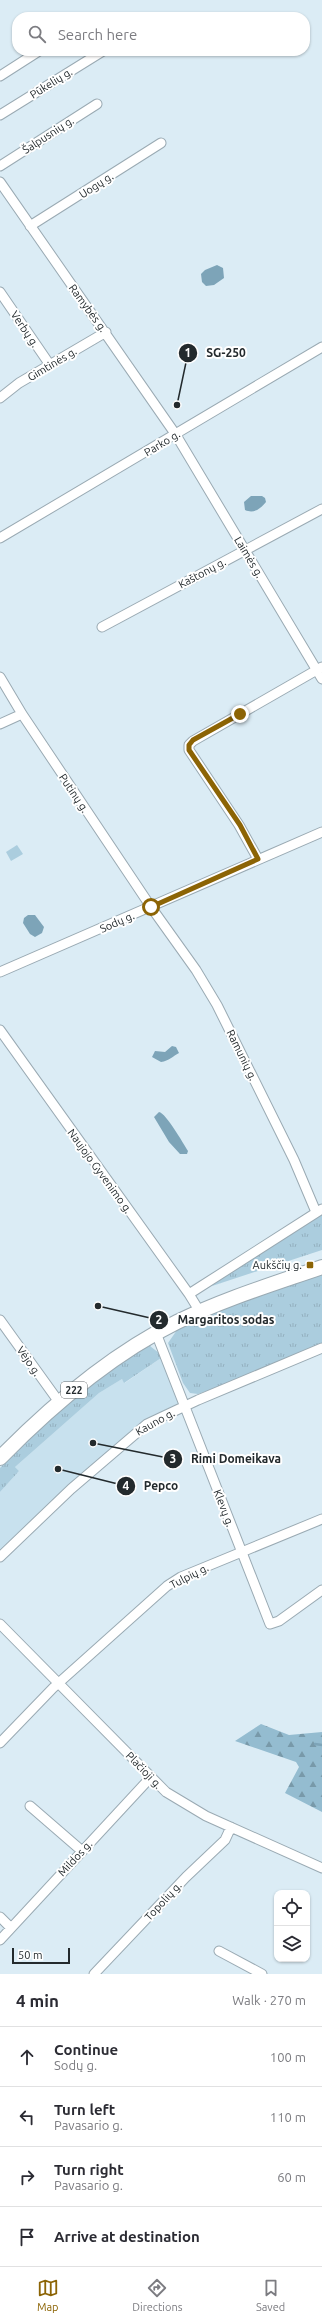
<!DOCTYPE html>
<meta charset="utf-8">
<style>
:root{--surface:#fff;--page:#f2f2f3;--text:#2b2b33;--muted:#7c7c81;--line:#e1e1e2;--accent:#8c6405}
body{margin:0;font-family:Ubuntu,sans-serif;background:var(--page);color:var(--text)}
.controls{position:absolute;right:12px;bottom:12px;display:grid;overflow:hidden;border-radius:8px;box-shadow:0 1px 3px #0004}
.controls button{width:36px;height:36px;display:grid;place-items:center;padding:0;border:0;border-bottom:1px solid var(--line);background:var(--surface);color:var(--text);font:20px sans-serif}
.scale{position:absolute;left:12px;bottom:10px;width:58px;box-sizing:border-box;padding-left:4px;border:2px solid #232a2d;border-top:0;font-size:11px;line-height:14px;white-space:nowrap;color:#232a2d;-webkit-text-stroke:3px #fff;paint-order:stroke}
.stop{position:absolute;width:12px;height:12px;margin:-9px;border:3px solid #8c6405;border-radius:50%;background:#fff}
.stop.end{background:#8c6405;border-color:#fff;box-shadow:0 1px 4px #0008}
.list{margin:0;padding:0;list-style:none}
h2{display:flex;justify-content:space-between;align-items:center;height:52px;margin:0;padding:0 16px;font-size:17px}
h2 small{font-size:13px;font-weight:400;color:var(--muted)}
.list li{display:grid;grid-template-columns:26px 1fr auto;gap:12px;align-items:center;box-sizing:border-box;height:60px;padding:0 16px;border-top:1px solid var(--line)}
.list b{display:block;font-size:15px;white-space:nowrap}
.list p{margin:0;font-size:13px;white-space:nowrap;color:var(--muted)}
.list em{font-size:13px;font-style:normal;color:var(--muted)}
.icon{flex:none;width:22px;height:22px;fill:none;stroke:currentColor;stroke-width:2;stroke-linecap:round;stroke-linejoin:round}
.map{position:relative;flex:none;width:322px;height:1974px;overflow:hidden}
.search{position:absolute;background:var(--surface);box-shadow:0 1px 3px #0004;left:12px;right:12px;top:12px;height:44px;display:flex;align-items:center;gap:10px;box-sizing:border-box;padding:0 14px;border-radius:16px;color:var(--muted);font-size:15px}
.sheet{height:292px;background:var(--surface)}
nav{display:flex;justify-content:space-around;align-items:center;box-sizing:border-box;height:56px;border-top:1px solid var(--line);background:var(--surface);font-size:11px;color:var(--muted)}
nav a{display:grid;justify-items:center;gap:2px}
nav .on{color:var(--accent)}
.map>svg:first-child{display:block}
.built{fill:#c8e1ee}
.grass{fill:url(#grass-tufts)}
.forest{fill:url(#forest-firs)}
.green{fill:#abcdde}
.water{fill:#7da4b8}
.lines{fill:none;stroke-linecap:round;stroke-linejoin:round}
.stream{stroke:#7da4b8;stroke-width:2.5}
.minor-casing{stroke:#9aaab3;stroke-width:11}
.primary-casing{stroke:#9aaab3;stroke-width:16}
.minor{stroke:#fff;stroke-width:9}
.primary{stroke:#fff;stroke-width:14}
.route{stroke:#8c6405;stroke-width:5}
.poi-dot{fill:#8c6405;stroke:#fff;stroke-width:1.5}
.labels{text-anchor:middle;dominant-baseline:central;stroke-width:4;stroke-linejoin:round;paint-order:stroke}
.shield{fill:#fff;stroke:#656a6c;stroke-width:1}
.shield-label{font-size:10px;font-weight:bold;fill:#232a2d}
.street-label{font-size:11px;fill:#232a2d;stroke:#fff}
.poi-label{font-size:11px;fill:#232a2d;stroke:#fff;text-anchor:end}
.leader{fill:none;stroke:#232a2d;stroke-width:1.5}
.callout-dot{fill:#232a2d;stroke:#fff;stroke-width:1.5}
.mark-label{font-size:12px;text-anchor:middle;font-weight:bold;fill:#fff}
.callout-label{font-size:12px;text-anchor:middle;font-weight:bold;fill:#232a2d;stroke:#fff;stroke-width:4;stroke-linejoin:round;paint-order:stroke}
</style>
<div class="map">
<svg width="322" height="1974" viewBox="0 0 322 1974">
<defs>
<pattern id="grass-tufts" width="24" height="20" patternUnits="userSpaceOnUse"><rect width="24" height="20" fill="#abcdde"/><path d="M3 7l-1-3M5 7V3M7 7l1-3M15 17l-1-3M17 17v-4M19 17l1-3" fill="none" stroke="#93b0bf"/></pattern>
<pattern id="forest-firs" width="22" height="20" patternUnits="userSpaceOnUse"><rect width="22" height="20" fill="#94bcd0"/><path d="M5 1l3.5 6h-7zM16 11l3.5 6h-7z" fill="#7899a9"/></pattern>
</defs>
<rect width="100%" height="100%" fill="#dbecf5"/>
<path class="built" d="M 161,1358 L 178,1403 L 0,1551 L 0,1492 L 19,1471 L 15,1467 L 99,1393 L 122,1379 L 125,1383 Z"/>
<path class="grass" d="M 322,1209 L 322,1250 L 212,1286 L 229,1268 Z
M 322,1274 L 322,1345 L 215,1388 L 198,1394 L 190,1393 L 183,1383 L 168,1343 L 177,1330 L 227,1307 Z
M 150,1346 L 159,1353 L 161,1358 L 124,1383 L 122,1379 L 99,1393 L 15,1467 L 19,1471 L 0,1492 L 0,1468 C 34,1434 106,1360 150,1346 Z"/>
<path class="forest" d="M 261,1724 L 289,1735 L 322,1732 L 322,1812 L 285,1793 L 299,1767 L 296,1762 L 235,1741 Z"/>
<path class="green" d="M 17,845 L 23,854 L 11,861 L 6,852 Z"/>
<path class="water" d="M 217,265 L 223,268 L 224,278 L 214,285 L 206,286 L 202,282 L 201,274 L 205,270 Z
M 251,496 L 262,496 L 265,498 L 266,502 C 260,509 254,514 245,510 L 244,502 Z
M 28,915 L 35,915 L 44,927 L 42,933 L 35,937 L 30,934 L 23,923 L 24,918 Z
M 172,1046 L 176,1047 L 179,1053 C 173,1056 169,1061 161,1062 L 152,1057 L 155,1051 L 165,1052 Z
M 159,1112 C 166,1113 183,1143 188,1151 L 187,1154 L 180,1154 L 169,1142 L 154,1117 Z"/>
<g class="lines">
<path class="stream" d="M 315,1744 L 322,1745"/>
<g class="minor-casing">
<path id="minor" d="M 0,76 L 39,51
M 0,115 L 103,51
M 0,166 L 97,104
M 0,182 L 176,435 L 322,679
M 30,226 L 161,143
M 0,292 L 50,365
M 0,398 L 19,383 L 106,332
M 0,538 L 322,347
M 102,627 L 322,509
M 0,677 L 22,714 L 151,907 L 196,970 L 217,1005 L 294,1160 L 316,1212
M 0,724 L 22,714
M 258,859 L 239,825 L 189,750 L 189,745 L 193,741 L 322,667
M 0,972 L 322,832
M 0,1030 L 189,1294 L 200,1312
M 189,1294 L 322,1209
M 0,1320 L 59,1402
M 156,1333 L 270,1624 L 279,1621 L 322,1590
M 0,1557 L 71,1489 L 147,1424 L 198,1400 L 322,1348
M 0,1624 L 166,1792 L 206,1816 L 322,1868
M 0,1743 L 53,1688 L 167,1586 L 181,1577 L 322,1519
M 30,1806 L 82,1851
M 0,1917 L 11,1928
M 0,1940 L 151,1777
M 219,1951 L 262,1974
M 94,1974 L 186,1877 L 225,1840 L 231,1827"/>
</g>
<g class="primary-casing">
<path id="primary" d="M 0,1458 C 52,1405 110,1355 177,1322 C 224,1299 273,1284 322,1267"/>
</g>
<use href="#minor" class="minor"/>
<use href="#primary" class="primary"/>
</g>
<g class="lines">
<path class="route" d="M 151,907 L 258,859 L 240,825 L 189,750 L 189,745 L 193,740 L 240,714"/>
</g>
<rect class="poi-dot" x="306" y="1261" width="8" height="8" rx="2"/>
<g class="labels">
<rect class="shield" x="61" y="1382" width="26" height="16" rx="3"/>
<g class="shield-label">
<text x="74" y="1390">222</text>
</g>
<g class="street-label">
<text transform="translate(51 83) rotate(-32)">Pūkelių g.</text>
<text transform="translate(48 135) rotate(-33)">Šalpusnių g.</text>
<text transform="translate(96 185) rotate(-33)">Uogų g.</text>
<text transform="translate(88 308) rotate(54)">Ramybės g.</text>
<text transform="translate(25 329) rotate(56)">Verbų g.</text>
<text transform="translate(52 364) rotate(-31)">Gimtinės g.</text>
<text transform="translate(162 443) rotate(-31)">Parko g.</text>
<text transform="translate(249 557) rotate(59)">Laimės g.</text>
<text transform="translate(202 573) rotate(-28)">Kaštonų g.</text>
<text transform="translate(74 793) rotate(56)">Putinų g.</text>
<text transform="translate(117 922) rotate(-24)">Sodų g.</text>
<text transform="translate(242 1055) rotate(64)">Ramunių g.</text>
<text transform="translate(100 1171) rotate(54)">Naujojo Gyvenimo g.</text>
<text transform="translate(29 1361) rotate(55)">Vėjo g.</text>
<text transform="translate(155 1422) rotate(-29)">Kauno g.</text>
<text transform="translate(224 1508) rotate(69)">Klevų g.</text>
<text transform="translate(189 1576) rotate(-27)">Tulpių g.</text>
<text transform="translate(144 1770) rotate(46)">Plačioji g.</text>
<text transform="translate(75 1858) rotate(-47)">Mildos g.</text>
<text transform="translate(163 1901) rotate(-47)">Topolių g.</text>
</g>
<g class="poi-label">
<text x="302" y="1265">Aukščių g.</text>
</g>
</g>
<path class="leader" d="M177 405L188 353M98 1306L159 1320M93 1443L173 1459M58 1469L126 1486"/>
<g class="callout-dot">
<circle cx="177" cy="405" r="4"/>
<circle cx="98" cy="1306" r="4"/>
<circle cx="93" cy="1443" r="4"/>
<circle cx="58" cy="1469" r="4"/>
<circle cx="188" cy="353" r="10"/>
<circle cx="159" cy="1320" r="10"/>
<circle cx="173" cy="1459" r="10"/>
<circle cx="126" cy="1486" r="10"/>
</g>
<g class="mark-label">
<text x="188" y="357">1</text>
<text x="159" y="1324">2</text>
<text x="173" y="1463">3</text>
<text x="126" y="1490">4</text>
</g>
<g class="callout-label">
<text x="226" y="357">SG-250</text>
<text x="226" y="1324">Margaritos sodas</text>
<text x="236" y="1463">Rimi Domeikava</text>
<text x="161" y="1490">Pepco</text>
</g>
</svg>
<div class="controls">
<button><svg class="icon" aria-label="locate" viewBox="0 0 24 24"><circle cx="12" cy="12" r="6"/><path d="M12 2v4M12 18v4M2 12h4M18 12h4"/></svg></button>
<button><svg class="icon" aria-label="layers" viewBox="0 0 24 24"><path d="M12 4l9 5-9 5-9-5zM3 14l9 5 9-5"/></svg></button>
</div>
<div class="scale">50 m</div>
<div class="stop" style="left:151px;top:907px"></div>
<div class="stop end" style="left:240px;top:714px"></div>
<div class="search"><svg class="icon" aria-label="search" viewBox="0 0 24 24"><circle cx="10" cy="10" r="6"/><path d="M15 15l6 6"/></svg>Search here</div>
</div>
<section class="sheet">
<h2>4 min<small>Walk · 270 m</small></h2>
<ul class="list">
<li><svg class="icon" aria-label="ahead" viewBox="0 0 24 24"><path d="M12 20V5M6 11l6-6 6 6"/></svg><div><b>Continue</b><p>Sodų g.</p></div><em>100 m</em></li>
<li><svg class="icon" aria-label="left" viewBox="0 0 24 24"><path d="M17 20v-9H6M10 6l-5 5 5 5"/></svg><div><b>Turn left</b><p>Pavasario g.</p></div><em>110 m</em></li>
<li><svg class="icon" aria-label="right" viewBox="0 0 24 24"><path d="M7 20v-9h11M14 6l5 5-5 5"/></svg><div><b>Turn right</b><p>Pavasario g.</p></div><em>60 m</em></li>
<li><svg class="icon" aria-label="arrive" viewBox="0 0 24 24"><path d="M6 21V4h12l-3 4 3 4H6"/></svg><div><b>Arrive at destination</b></div></li>
</ul>
</section>
<nav>
<a class="on"><svg class="icon" aria-label="map" viewBox="0 0 24 24"><path d="M3 6l6-2 6 2 6-2v14l-6 2-6-2-6 2zM9 4v14M15 6v14"/></svg>Map</a>
<a><svg class="icon" aria-label="directions" viewBox="0 0 24 24"><path d="M12 3l9 9-9 9-9-9zM9 14v-3h6M13 9l2 2-2 2"/></svg>Directions</a>
<a><svg class="icon" aria-label="saved" viewBox="0 0 24 24"><path d="M7 4h10v16l-5-4-5 4z"/></svg>Saved</a>
</nav>
